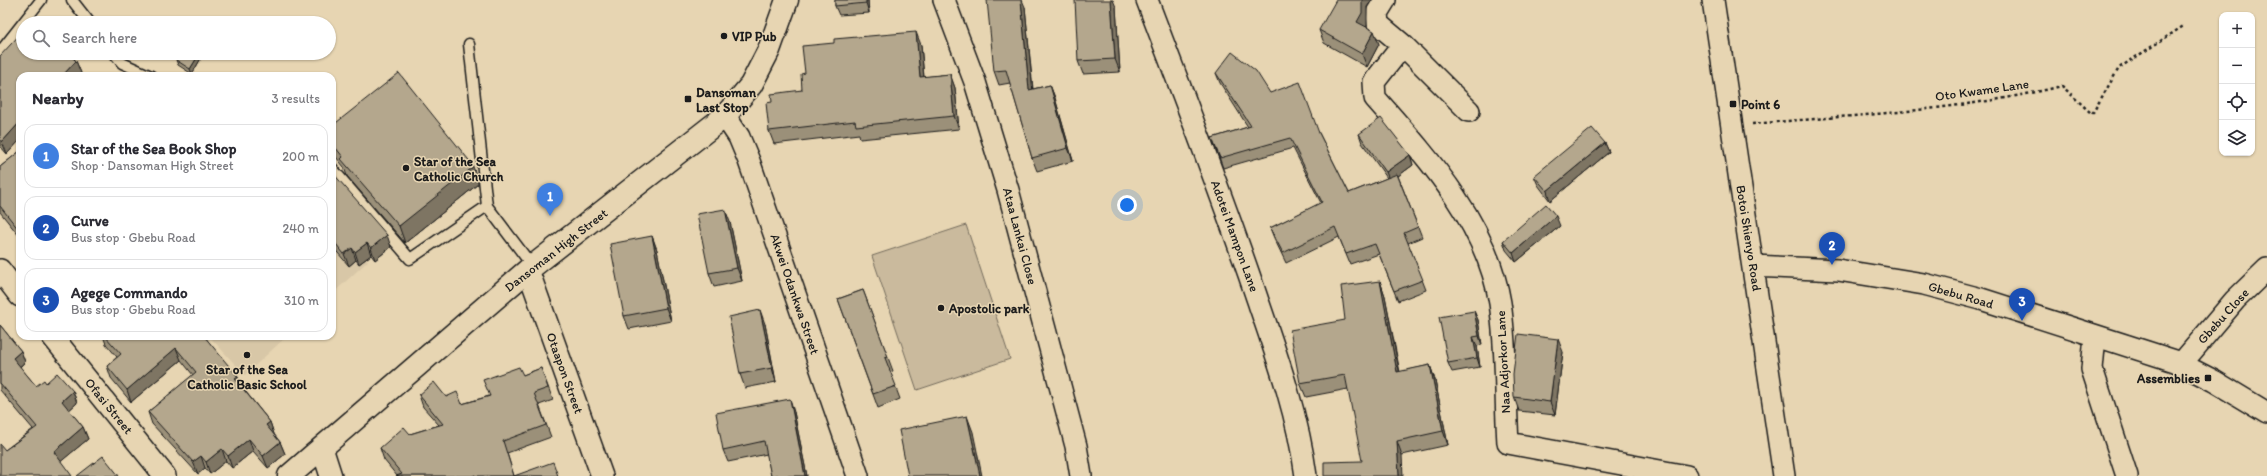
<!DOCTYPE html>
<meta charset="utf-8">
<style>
:root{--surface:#fff;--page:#f7f7f7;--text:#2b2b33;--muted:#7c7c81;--line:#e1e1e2;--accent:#1c1c1c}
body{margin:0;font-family:Itim,sans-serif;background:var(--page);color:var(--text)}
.controls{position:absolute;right:12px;top:12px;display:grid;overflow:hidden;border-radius:8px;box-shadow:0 1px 3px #0004}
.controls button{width:36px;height:36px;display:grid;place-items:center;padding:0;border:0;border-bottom:1px solid var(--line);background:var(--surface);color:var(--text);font:20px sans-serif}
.you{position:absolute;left:1127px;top:205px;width:14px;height:14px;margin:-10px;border:3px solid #fff;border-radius:50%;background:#1a73e8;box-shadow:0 0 0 6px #1a73e833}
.badge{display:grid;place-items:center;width:26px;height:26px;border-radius:50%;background:var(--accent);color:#fff;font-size:13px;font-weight:700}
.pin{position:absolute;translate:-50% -33px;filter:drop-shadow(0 1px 2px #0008)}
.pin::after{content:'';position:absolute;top:21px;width:14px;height:12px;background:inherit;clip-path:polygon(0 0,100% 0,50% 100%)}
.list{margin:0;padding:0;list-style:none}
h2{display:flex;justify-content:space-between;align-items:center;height:52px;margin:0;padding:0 16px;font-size:17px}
h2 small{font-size:13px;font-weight:400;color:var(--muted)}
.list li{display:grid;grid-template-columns:26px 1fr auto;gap:12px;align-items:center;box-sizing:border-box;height:64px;margin:0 8px 8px;padding:0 8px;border:1px solid var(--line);border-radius:12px}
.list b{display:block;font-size:15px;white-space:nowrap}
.list p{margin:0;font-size:13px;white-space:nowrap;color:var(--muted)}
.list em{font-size:13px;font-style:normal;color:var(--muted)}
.icon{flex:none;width:22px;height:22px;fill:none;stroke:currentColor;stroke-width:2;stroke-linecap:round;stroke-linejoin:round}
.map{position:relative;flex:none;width:2267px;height:476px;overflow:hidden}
.search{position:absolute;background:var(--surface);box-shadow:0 1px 3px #0004;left:16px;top:16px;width:320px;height:44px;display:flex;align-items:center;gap:10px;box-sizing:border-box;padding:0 14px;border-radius:22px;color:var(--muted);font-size:15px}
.panel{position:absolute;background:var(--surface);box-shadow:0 1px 3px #0004;left:16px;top:72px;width:320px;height:268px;border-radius:12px}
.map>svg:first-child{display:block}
.built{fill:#d8c7a7}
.green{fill:#caba9d;stroke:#736b5c}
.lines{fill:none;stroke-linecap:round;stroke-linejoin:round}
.lane-casing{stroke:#1c1c1c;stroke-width:13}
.street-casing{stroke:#1c1c1c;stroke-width:24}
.secondary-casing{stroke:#1c1c1c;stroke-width:25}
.path{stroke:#1c1c1c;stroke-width:2.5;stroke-dasharray:3 3;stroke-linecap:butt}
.lane{stroke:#e7d5b2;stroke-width:10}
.street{stroke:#e7d5b2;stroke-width:21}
.secondary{stroke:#e7d5b2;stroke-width:22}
.wall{fill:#9b9079;stroke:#1c1c1c}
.shaded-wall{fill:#7e7563;stroke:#1c1c1c}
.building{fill:#b4a78d;stroke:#1c1c1c}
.poi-dot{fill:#1c1c1c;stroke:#e7d5b2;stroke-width:1.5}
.labels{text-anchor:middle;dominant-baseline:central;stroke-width:3;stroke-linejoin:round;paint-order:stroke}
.poi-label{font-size:13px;font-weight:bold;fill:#1c1c1c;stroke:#e7d5b2;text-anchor:start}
.street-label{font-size:13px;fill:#1c1c1c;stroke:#e7d5b2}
</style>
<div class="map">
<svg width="2267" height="476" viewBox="0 0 2267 476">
<rect width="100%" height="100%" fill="#e7d5b2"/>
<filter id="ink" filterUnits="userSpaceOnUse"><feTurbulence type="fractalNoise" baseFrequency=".025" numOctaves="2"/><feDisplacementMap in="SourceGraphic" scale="8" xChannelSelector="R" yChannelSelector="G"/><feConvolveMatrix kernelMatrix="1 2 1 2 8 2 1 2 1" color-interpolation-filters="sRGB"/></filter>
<g filter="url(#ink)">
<path class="built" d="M 332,222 L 368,261 L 332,294 Z
M 209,336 L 287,336 L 245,375 Z"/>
<path class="green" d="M 966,225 L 1010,359 L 917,390 L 872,256 Z"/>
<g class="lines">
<g class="lane-casing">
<path id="lane" d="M 72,0 L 90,23
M 469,44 L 487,206 L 533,267
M 0,52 L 41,0
M 114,53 L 122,63 L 151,76
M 332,168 L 410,259 L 487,206"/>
</g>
<g class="street-casing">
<path id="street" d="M 944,0 L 975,82 L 1008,190 L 1076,446 L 1081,476
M 1147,0 C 1185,100 1224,200 1258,301 C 1278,359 1298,416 1306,476
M 1385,0 L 1377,13 L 1378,24 L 1403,45 L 1374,82 L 1375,98 C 1427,157 1487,222 1500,303 C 1507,349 1505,396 1508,443 L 1687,476
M 1713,0 L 1784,476
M 1403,45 L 1469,111
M 725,116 L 739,137 L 749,161 L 858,476
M 1754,266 L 1838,270 L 1924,284 L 1981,299 L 2175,361 L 2214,381 L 2267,413
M 0,270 L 20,296
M 528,270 L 602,476
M 52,336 L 165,476
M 2095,336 L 2092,369 L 2127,476
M 2181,364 L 2235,300 L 2267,269
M 322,448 L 331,476"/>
</g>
<g class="secondary-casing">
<path id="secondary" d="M 289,476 L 528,270 L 725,116 L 751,85 L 769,50 L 787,0"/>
</g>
<path class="path" d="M 1752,124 C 1855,115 1962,111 2062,86 L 2092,114 L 2119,68 L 2185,25"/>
<use href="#lane" class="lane"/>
<use href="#street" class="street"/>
<use href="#secondary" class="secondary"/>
</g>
<path class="wall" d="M 835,0 L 868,0 L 869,13 L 839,15 L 835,6 Z
M 1025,7 L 1033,89 L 1050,85 L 1055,98 L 1073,161 L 1037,171 L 1032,158 L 1010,83 L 999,85 L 994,71 Z
M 1116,7 L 1120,72 L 1083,74 L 1078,61 Z
M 1367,7 L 1366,27 L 1379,44 L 1367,67 L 1324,43 L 1319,30 Z
M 921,45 L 924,77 L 950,74 L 955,88 L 959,129 L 860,139 L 859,134 L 774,144 L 769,131 L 772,102 L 802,90 L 805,73 Z
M 23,53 L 73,53 L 74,56 L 73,57 L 76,61 L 81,73 L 7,154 L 0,146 L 0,56 Z
M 198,56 L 200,60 L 192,74 L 178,65 L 176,60 Z
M 1216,73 L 1270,93 L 1319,133 L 1349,193 L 1387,178 L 1362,143 L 1359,134 L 1410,155 L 1413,165 L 1398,176 L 1422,237 L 1408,243 L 1426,290 L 1398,301 L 1379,254 L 1350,264 L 1339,237 L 1286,263 L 1274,238 L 1270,228 L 1321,203 L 1293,148 L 1223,168 L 1212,138 L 1248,127 L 1220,83 Z
M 332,126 L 478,180 L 478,184 L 405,243 L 347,176 L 344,167 L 332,152 Z
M 1605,143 L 1609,152 L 1550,201 L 1538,185 L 1534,176 Z
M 20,151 L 20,237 L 0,212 L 0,167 Z
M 332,172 L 391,247 L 375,260 L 371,255 L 359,264 L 356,260 L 349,266 L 332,246 Z
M 730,222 L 742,281 L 714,287 L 709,273 Z
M 1560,226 L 1516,262 L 1506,250 L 1503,241 Z
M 652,236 L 657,250 L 671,321 L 629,329 L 624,316 Z
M 1380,281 L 1385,296 L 1400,372 L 1430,365 L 1435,380 L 1448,445 L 1402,455 L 1348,389 L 1306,397 L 1300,383 L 1345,320 Z
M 863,290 L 893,371 L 890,372 L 900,399 L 878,408 L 838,299 Z
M 1474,311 L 1478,320 L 1482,345 L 1477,346 L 1480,367 L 1452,372 L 1448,363 Z
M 765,324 L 776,382 L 745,388 L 740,374 Z
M 0,325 L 21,351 L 25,362 L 20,367 L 36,386 L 46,383 L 73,391 L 77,403 L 69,410 L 83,427 L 88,439 L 61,461 L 5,450 L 33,429 L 0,390 Z
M 103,336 L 206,336 L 205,337 L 242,387 L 270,422 L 274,434 L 280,442 L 285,454 L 268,468 L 253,451 L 232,468 L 226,461 L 210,474 L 205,468 L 198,474 L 152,424 L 148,412 L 193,375 L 181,360 L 131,402 L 111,378 L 107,366 L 117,357 L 106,344 Z
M 1563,352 L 1555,415 L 1519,411 L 1514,397 Z
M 541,368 L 553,400 L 539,405 L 551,437 L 507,453 L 514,476 L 558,476 L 396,476 L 397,476 L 384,460 L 380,448 L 410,434 L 439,425 L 423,407 L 419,395 L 446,397 L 462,404 L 489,396 L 523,375 Z
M 794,412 L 807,476 L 771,476 L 767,454 L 728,462 L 723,450 Z"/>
<path class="shaded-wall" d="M 866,0 L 868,0 L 869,13 L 866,3 Z
M 1021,0 L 1022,0 L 1025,7 L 1034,104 L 1029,90 Z
M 1111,0 L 1113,0 L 1116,7 L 1120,72 L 1115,59 Z
M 1362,0 L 1372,0 L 1367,7 L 1367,26 L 1362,35 L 1357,22 Z
M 1374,31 L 1379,44 L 1367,67 L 1362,54 Z
M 916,32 L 921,45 L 925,90 L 920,77 Z
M 65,53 L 73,53 L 74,56 L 69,62 Z
M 198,56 L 200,60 L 192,74 L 190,69 Z
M 76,61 L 81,73 L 78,76 L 62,76 Z
M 950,74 L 955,88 L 959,129 L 954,116 Z
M 1050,85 L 1055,98 L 1073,161 L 1068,148 Z
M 20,122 L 20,140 L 7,154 L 2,142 Z
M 1605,143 L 1609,152 L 1550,201 L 1547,191 Z
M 1410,155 L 1413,165 L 1390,182 L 1386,172 Z
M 472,164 L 478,180 L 478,184 L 405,243 L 399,226 Z
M 725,209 L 730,222 L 742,281 L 737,268 Z
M 1556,216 L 1560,226 L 1516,262 L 1513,253 Z
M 387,235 L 391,247 L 375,260 L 371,248 Z
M 652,236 L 657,250 L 671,321 L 666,308 Z
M 367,243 L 371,255 L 359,264 L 355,252 Z
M 352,248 L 356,260 L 349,266 L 344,254 Z
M 1380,281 L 1385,296 L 1402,386 L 1397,372 Z
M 760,310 L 765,324 L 776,382 L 772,368 Z
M 1474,311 L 1478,320 L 1482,345 L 1479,336 Z
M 1473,337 L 1477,346 L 1480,367 L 1477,358 Z
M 1558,339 L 1563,352 L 1555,415 L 1550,402 Z
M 176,348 L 181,360 L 131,402 L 127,390 Z
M 21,351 L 25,362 L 17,369 L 13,358 Z
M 1430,365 L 1435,380 L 1448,445 L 1443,431 Z
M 238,377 L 242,389 L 235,379 Z
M 73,391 L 77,403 L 66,413 L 62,401 Z
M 790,399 L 794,412 L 807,476 L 805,476 Z
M 967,416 L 973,432 L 982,476 L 980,476 Z
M 270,422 L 274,434 L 271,437 L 266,425 Z
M 83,427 L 88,439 L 58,464 L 54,452 Z
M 249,439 L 253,451 L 232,468 L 228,456 Z
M 1397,441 L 1402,455 L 1403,476 L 1399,476 Z
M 280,442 L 285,454 L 268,468 L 263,456 Z
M 222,449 L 226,461 L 210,474 L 206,462 Z
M 201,456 L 205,468 L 198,474 L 193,462 Z"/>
<path class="building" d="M 835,0 L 866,0 L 866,3 L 835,6 Z
M 987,0 L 1021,0 L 1029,90 L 1050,85 L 1068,148 L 1032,158 L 1006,70 L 994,71 Z
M 1075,0 L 1111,0 L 1115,59 L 1078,61 Z
M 1336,0 L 1362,0 L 1362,13 L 1357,22 L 1374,31 L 1362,54 L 1319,30 Z
M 33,21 L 35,23 L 30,23 Z
M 23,31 L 23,53 L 68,53 L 76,61 L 62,76 L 20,76 L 20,122 L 2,142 L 0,139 L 0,56 Z
M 916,32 L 920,77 L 950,74 L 954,116 L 856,126 L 855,121 L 769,131 L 766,103 L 772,102 L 771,94 L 802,90 L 801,74 L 805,73 L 802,46 L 834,43 L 834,39 Z
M 1232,52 L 1256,71 L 1270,93 L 1300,82 L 1319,133 L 1349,193 L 1397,174 L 1418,227 L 1404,233 L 1423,280 L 1394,291 L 1375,244 L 1346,254 L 1335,227 L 1283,253 L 1270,228 L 1322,202 L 1290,138 L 1220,158 L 1212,138 L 1251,126 L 1216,73 Z
M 181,53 L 194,53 L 198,56 L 190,69 L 176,60 Z
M 399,73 L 472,164 L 472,168 L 399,226 L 341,159 L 343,157 L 332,143 L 332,126 Z
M 1381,118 L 1410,155 L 1386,172 L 1359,134 Z
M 1592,128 L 1605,143 L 1547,191 L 1534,176 Z
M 20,151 L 20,229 L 19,230 L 0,206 L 0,167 Z
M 332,172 L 387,235 L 371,248 L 367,243 L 355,252 L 352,248 L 344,254 L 332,239 Z
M 1546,204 L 1556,216 L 1513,253 L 1503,241 Z
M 725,209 L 737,268 L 709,273 L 697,214 Z
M 652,236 L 666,308 L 624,316 L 610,244 Z
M 1380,281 L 1397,372 L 1430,365 L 1443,431 L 1397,441 L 1399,476 L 1324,476 L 1324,462 L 1362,461 L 1345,375 L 1300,383 L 1290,330 L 1345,320 L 1341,286 Z
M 863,290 L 888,357 L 885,358 L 896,386 L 873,394 L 838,299 Z
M 760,310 L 772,368 L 740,374 L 729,317 Z
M 1474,311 L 1479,336 L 1473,337 L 1477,358 L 1448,363 L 1439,317 Z
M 0,325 L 21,351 L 13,358 L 36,386 L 44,380 L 46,383 L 57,373 L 73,391 L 62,401 L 83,427 L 54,452 L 72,476 L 0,476 L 0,444 L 5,450 L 37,427 L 0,383 Z
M 1518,334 L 1558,339 L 1550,402 L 1514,397 L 1513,374 Z
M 105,336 L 204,336 L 238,377 L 235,379 L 270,422 L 266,425 L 280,442 L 263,456 L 249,439 L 228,456 L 222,449 L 206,462 L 201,456 L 193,462 L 148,412 L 196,372 L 176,348 L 127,390 L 107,366 L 121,354 Z
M 519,367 L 523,375 L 541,368 L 548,388 L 534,393 L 546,425 L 503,441 L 514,476 L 553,462 L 558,476 L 476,476 L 475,475 L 472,476 L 396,476 L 402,474 L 380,448 L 404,427 L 410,434 L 443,424 L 419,395 L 434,382 L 446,397 L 457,392 L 462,404 L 490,396 L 483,380 Z
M 790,399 L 805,476 L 778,476 L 778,475 L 771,476 L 764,441 L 723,450 L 716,413 Z
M 967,416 L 980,476 L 908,476 L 899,430 Z
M 103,456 L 119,476 L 77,476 Z"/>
</g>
<g class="poi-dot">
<circle cx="724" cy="36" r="4"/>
<rect x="684" y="95" width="8" height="8" rx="2"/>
<rect x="1729" y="100" width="8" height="8" rx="2"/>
<circle cx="406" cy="168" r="4"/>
<circle cx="941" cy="308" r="4"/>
<circle cx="247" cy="355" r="4"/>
<rect x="2204" y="374" width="8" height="8" rx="2"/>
</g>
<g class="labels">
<g class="poi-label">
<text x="732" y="36">VIP Pub</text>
<text x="696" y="92">Dansoman<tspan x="696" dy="15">Last Stop</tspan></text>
<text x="1741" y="104">Point 6</text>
<text x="414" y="161">Star of the Sea<tspan x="414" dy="15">Catholic Church</tspan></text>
<text x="949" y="308">Apostolic park</text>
<text x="247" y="369" text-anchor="middle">Star of the Sea<tspan x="247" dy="15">Catholic Basic School</tspan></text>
<text x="2200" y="378" text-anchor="end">Assemblies</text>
</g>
<g class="street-label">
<text transform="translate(1982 90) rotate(-8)">Oto Kwame Lane</text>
<text transform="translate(1020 236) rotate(75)">Ataa Lankai Close</text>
<text transform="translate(1235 236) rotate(70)">Adotei Mampon Lane</text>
<text transform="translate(1749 238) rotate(81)">Botoi Shienyo Road</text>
<text transform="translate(556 250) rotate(-38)">Dansoman High Street</text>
<text transform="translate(795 294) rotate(71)">Akwei Odankwa Street</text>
<text transform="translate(1961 295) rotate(16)">Gbebu Road</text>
<text transform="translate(2223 316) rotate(-48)">Gbebu Close</text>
<text transform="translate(1503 362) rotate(-93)">Naa Adjorkor Lane</text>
<text transform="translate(565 373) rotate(70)">Otaapon Street</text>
<text transform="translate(109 406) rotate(51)">Ofasi Street</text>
</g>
</g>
</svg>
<div class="controls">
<button>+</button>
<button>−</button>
<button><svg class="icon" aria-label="locate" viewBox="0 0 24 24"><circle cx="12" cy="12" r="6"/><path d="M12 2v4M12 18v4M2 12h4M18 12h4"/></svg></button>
<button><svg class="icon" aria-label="layers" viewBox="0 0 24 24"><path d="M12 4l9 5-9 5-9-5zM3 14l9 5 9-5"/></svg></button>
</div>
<div class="you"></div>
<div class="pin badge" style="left:550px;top:216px;background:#3f7fe0">1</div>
<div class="pin badge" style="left:1832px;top:265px;background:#1a4fb4">2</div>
<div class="pin badge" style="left:2022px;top:321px;background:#1a4fb4">3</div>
<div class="search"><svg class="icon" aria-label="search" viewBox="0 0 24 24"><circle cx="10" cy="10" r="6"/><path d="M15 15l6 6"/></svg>Search here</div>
<section class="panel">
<h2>Nearby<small>3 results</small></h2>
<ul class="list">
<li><span class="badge" style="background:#3f7fe0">1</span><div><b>Star of the Sea Book Shop</b><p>Shop · Dansoman High Street</p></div><em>200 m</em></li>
<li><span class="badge" style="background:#1a4fb4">2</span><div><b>Curve</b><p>Bus stop · Gbebu Road</p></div><em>240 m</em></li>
<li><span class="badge" style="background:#1a4fb4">3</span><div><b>Agege Commando</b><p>Bus stop · Gbebu Road</p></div><em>310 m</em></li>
</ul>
</section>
</div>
